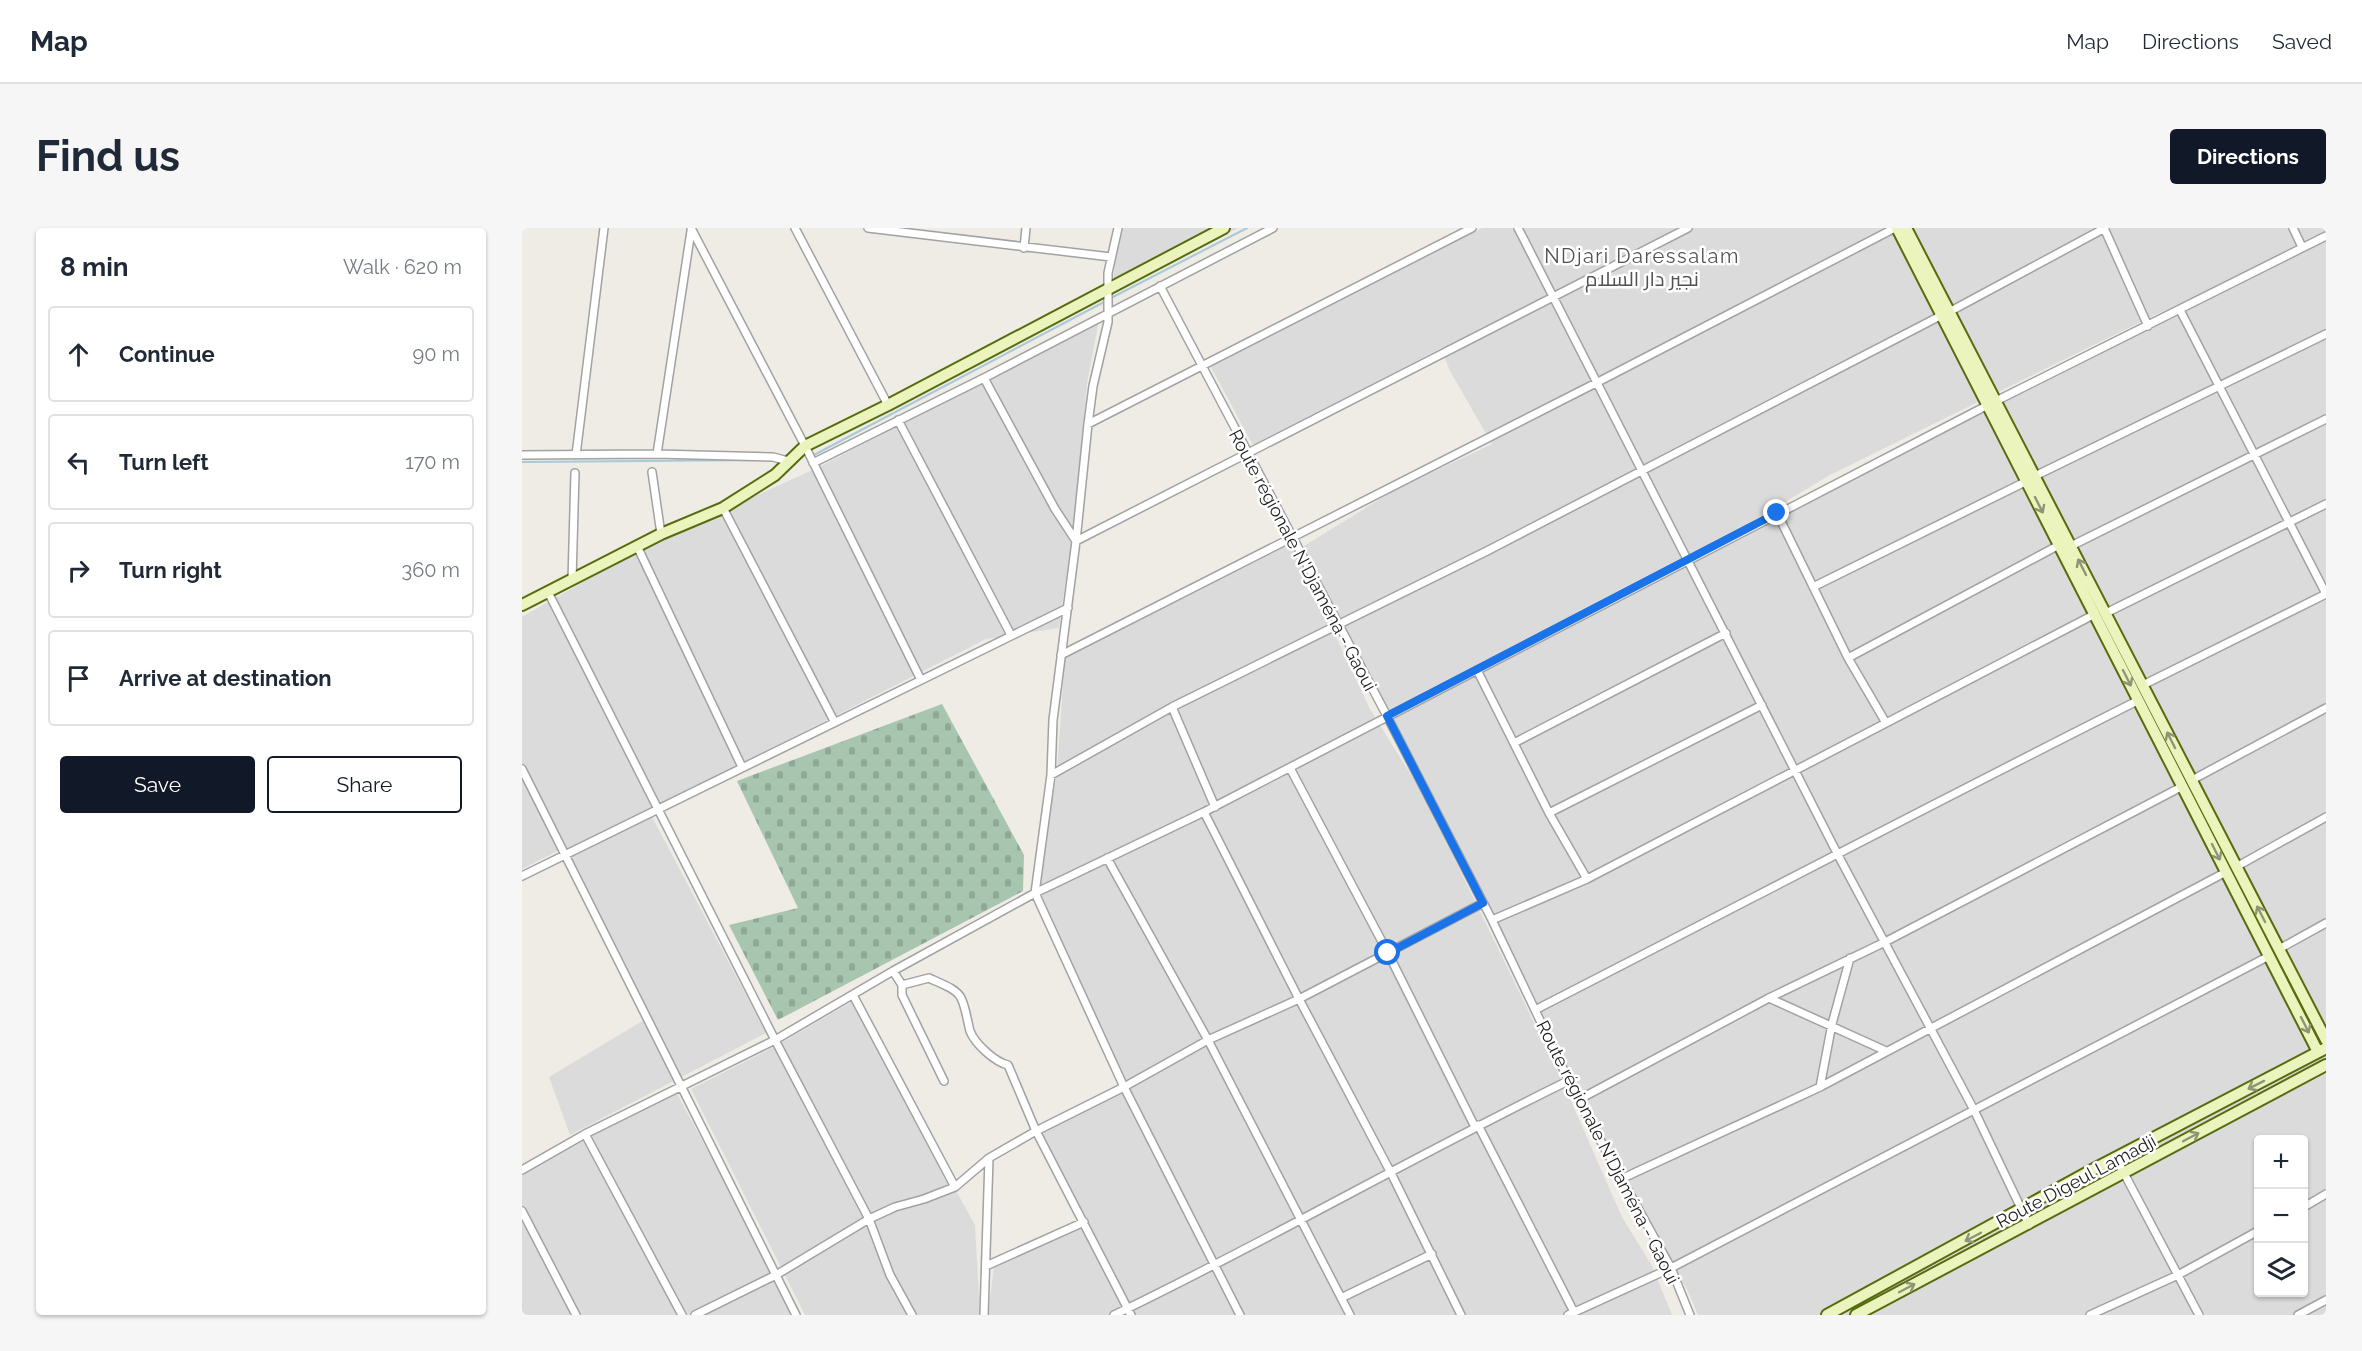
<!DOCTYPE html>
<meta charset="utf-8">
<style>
:root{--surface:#fff;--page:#f6f6f7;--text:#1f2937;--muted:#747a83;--line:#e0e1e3;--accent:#111827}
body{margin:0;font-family:Raleway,Cairo,sans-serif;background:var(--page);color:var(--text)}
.controls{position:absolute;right:18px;bottom:18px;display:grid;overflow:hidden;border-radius:6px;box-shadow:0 2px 4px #0004}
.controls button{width:54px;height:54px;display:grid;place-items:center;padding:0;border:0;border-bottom:2px solid var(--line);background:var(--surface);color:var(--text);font:30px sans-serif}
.stop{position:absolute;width:18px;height:18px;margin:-14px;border:4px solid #1a73e8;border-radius:50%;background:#fff}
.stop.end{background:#1a73e8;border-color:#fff;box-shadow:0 2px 6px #0008}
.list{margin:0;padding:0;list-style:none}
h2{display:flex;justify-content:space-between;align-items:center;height:78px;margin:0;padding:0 24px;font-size:26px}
h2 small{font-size:20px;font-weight:400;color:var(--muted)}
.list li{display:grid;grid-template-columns:39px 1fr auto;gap:18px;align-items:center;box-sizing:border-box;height:96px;margin:0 12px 12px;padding:0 12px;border:2px solid var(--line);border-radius:6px}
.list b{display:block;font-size:22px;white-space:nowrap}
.list em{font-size:20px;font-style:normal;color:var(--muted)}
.actions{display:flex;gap:12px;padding:18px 24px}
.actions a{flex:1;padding:14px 0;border:2px solid var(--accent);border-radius:6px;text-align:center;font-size:21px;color:var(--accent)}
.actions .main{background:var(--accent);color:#fff}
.icon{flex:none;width:33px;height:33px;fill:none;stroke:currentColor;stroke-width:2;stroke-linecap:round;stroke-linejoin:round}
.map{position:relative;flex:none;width:1804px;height:1087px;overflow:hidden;border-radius:6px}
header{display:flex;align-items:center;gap:36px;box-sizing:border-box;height:84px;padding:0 30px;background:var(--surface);border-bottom:2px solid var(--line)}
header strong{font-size:28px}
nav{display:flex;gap:33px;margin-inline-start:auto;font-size:21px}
.intro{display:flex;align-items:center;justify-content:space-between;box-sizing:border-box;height:144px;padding:0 36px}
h1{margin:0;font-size:42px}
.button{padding:15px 27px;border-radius:6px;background:var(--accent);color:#fff;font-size:21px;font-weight:700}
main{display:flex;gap:36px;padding:0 36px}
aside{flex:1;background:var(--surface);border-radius:6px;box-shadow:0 2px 4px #0004}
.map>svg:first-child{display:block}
.residential{fill:#dcdbdb;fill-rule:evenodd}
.cemetery{fill:url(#cemetery-stones)}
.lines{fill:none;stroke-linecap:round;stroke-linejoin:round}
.stream{stroke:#a9c8d8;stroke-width:2}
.street-casing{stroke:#a2a2a2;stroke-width:10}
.secondary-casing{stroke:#576c0e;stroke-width:14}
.street{stroke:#fff;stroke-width:7}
.secondary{stroke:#ebf4bd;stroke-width:10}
.oneway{stroke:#8f9475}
.route{stroke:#1a73e8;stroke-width:8}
.labels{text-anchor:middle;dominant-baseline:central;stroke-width:5;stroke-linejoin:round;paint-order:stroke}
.street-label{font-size:18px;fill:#1e1e1e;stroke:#fff}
.neighbourhood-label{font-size:20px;letter-spacing:1.5px;fill:#515151;stroke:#fff}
</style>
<header>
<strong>Map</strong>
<nav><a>Map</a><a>Directions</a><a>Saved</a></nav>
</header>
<div class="intro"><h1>Find us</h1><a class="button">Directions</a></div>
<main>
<aside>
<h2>8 min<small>Walk · 620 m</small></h2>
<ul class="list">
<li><svg class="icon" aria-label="ahead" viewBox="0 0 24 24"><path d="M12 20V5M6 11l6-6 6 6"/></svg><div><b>Continue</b></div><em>90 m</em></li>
<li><svg class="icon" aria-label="left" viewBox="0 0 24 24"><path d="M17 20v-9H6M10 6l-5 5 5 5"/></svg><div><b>Turn left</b></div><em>170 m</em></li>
<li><svg class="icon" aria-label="right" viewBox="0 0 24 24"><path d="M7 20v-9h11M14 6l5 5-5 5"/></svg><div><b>Turn right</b></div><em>360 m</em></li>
<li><svg class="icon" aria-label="arrive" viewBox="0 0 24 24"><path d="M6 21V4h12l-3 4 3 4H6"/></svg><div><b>Arrive at destination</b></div></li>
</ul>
<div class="actions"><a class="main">Save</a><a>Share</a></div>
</aside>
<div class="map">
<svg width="1804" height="1087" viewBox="0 0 1804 1087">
<defs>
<pattern id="cemetery-stones" width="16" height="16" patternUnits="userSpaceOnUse" patternTransform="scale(1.5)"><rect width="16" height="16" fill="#a8c5b0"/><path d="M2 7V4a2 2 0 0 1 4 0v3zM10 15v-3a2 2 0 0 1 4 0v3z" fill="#90a997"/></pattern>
</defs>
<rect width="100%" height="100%" fill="#eeece5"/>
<path class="residential" d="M 596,0 L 717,0 L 591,56 Z
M 960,0 L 1378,0 L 1460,172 L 1308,247 L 1166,332 L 1109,363 L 1804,12 L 1804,844 L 1670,913 L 1804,846 L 1804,1087 L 1176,1087 L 1166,1063 L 1076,911 L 866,484 L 774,324 L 848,481 L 894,555 L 932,630 L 1037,846 L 1100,989 L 1130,1038 L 1150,1087 L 466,1087 L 472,1038 L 565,995 L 517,900 L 599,858 L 515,666 L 535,544 L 543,427 L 768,313 L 774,323 L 871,263 L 970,216 L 928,143 L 919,120 L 732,219 L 689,139 ZM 1736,912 L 1782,912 L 1782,1064 L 1736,1064 Z
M 1389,0 L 1804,0 L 1804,4 L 1672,70 L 1635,86 L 1474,165 Z
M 577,92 L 565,155 L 554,279 L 537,400 L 464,411 L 127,583 L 244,805 L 48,907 L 27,849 L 127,789 L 41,620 L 0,641 L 0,389 L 122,319 L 297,239 Z
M 333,772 L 406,912 L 453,997 L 458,1087 L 283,1087 L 169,861 L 246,822 Z
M 153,862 L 274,1087 L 0,1087 L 0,942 Z"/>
<path class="cemetery" d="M 420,476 L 502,627 L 501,663 L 256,792 L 207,697 L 276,680 L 215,553 Z"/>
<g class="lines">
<path class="stream" d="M 589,70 L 725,0
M 290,228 L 584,73
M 0,234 L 240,232"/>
<g class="street-casing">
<path id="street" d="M 169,0 L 283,218 L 399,452
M 273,0 L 366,177
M 346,0 L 589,29
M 596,0 L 586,45 L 586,94 L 571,158 L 566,196 L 554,313 L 531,492 L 529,547 L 513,665 L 602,859 L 718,1087
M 996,0 L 1316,627 L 1452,882 L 1507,997
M 1582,0 L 1626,98
M 1771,0 L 1780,19
M 502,20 L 504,0
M 638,58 L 865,488 L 970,692 L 1056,872 L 1149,1040 L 1168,1087
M 1658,82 L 1804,366
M 1427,84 L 1583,0
M 462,150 L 533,281 L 554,313 L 1166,0
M 1474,173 L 1804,8
M 376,192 L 489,407
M 566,196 L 950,0
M 135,226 L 169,3
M 0,227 L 135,226 L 251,229 L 266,233
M 54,227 L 82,0
M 291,235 L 462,150 L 751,0
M 130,244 L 139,306
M 1513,248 L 1804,106
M 201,280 L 312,493
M 1255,285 L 1326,430 L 1364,495
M 115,318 L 220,539
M 1549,318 L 1804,191
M 50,352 L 53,245
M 1291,359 L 1505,253
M 26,364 L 253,812 L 347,991 L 368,1047 L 390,1087
M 1584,385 L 1804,276
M 539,427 L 1074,155 L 1373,0
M 1326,430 L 1537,317
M 955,442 L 1027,585 L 1065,651 L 970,692
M 1621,457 L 1804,366
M 650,479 L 693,579
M 992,515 L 1204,405
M 768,540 L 866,725 L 953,899
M 0,541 L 274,1087
M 529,547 L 650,479 L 965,323 L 1420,87
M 1670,552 L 1804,480
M 682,584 L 777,771 L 869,945 L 939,1087
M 1027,585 L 1240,477
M 585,630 L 686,812 L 828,1087
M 1714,639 L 1804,589
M 0,648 L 546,380
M 1065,651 L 1573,386
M 1757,721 L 1804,695
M 371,743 L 380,757 L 380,767 L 422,853
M 380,757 L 407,750 C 417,755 434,760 439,770 C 444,780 445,792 448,803 C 453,816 473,834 486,837 L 514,903 L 609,1087
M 331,767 L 433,959
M 1247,770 L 1364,823
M 1013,782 C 1214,679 1414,574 1617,472
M 1298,859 L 1310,796 L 1328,730
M 1056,872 L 1247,770 L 1363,714 L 1661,558
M 956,897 L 1052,1084
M 63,906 L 160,1087
M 1594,930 L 1677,1087
M 0,942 L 63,906 L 253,812 L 371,743 L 513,665 L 682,584 L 1466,177
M 1099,951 L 1298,859 L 1704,644
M 1782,979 L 1804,966
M 0,983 L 54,1087
M 464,1038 L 562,994
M 819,1070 L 910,1026
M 173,1087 L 254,1047 L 347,991 L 373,979 L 402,971 L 433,959 L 467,930 L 514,903 L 602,859 L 686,812 L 777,771 L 961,675
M 462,1087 L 467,930
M 592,1087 C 746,1013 894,927 1048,852
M 1046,1087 L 1149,1040 L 1747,728
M 1568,1087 L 1656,1047 L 1736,1003
M 1776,1087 L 1804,1072"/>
</g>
<g class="secondary-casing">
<path id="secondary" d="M 1375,0 L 1796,824
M 1384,0 L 1804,812
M 0,377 L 139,306 L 201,280 L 253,247 L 283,218 L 366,177 L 702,0
M 1305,1087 L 1570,942 L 1804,820
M 1334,1087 L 1804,837"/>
</g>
<use href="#street" class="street"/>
<use href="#secondary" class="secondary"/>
</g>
<defs><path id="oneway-shaft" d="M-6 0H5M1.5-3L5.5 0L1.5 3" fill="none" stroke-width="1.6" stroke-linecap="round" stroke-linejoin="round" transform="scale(1.5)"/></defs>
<g class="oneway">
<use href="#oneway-shaft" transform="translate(1517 277) rotate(63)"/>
<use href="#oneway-shaft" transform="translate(1560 339) rotate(-117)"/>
<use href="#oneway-shaft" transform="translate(1605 450) rotate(63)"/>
<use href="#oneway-shaft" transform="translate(1649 512) rotate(-117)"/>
<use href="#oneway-shaft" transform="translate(1694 624) rotate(63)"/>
<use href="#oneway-shaft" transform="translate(1739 686) rotate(-117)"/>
<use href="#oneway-shaft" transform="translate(1783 797) rotate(63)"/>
<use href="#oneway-shaft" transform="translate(1734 857) rotate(153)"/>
<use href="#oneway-shaft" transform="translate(1669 909) rotate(-28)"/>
<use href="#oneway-shaft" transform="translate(1451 1009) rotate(152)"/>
<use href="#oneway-shaft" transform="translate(1385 1060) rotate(-28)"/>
</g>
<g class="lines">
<path class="route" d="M 866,725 L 961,675 L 865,488 L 1255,285"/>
</g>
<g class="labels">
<g class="street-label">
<text transform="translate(781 332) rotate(62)">Route régionale N'Djaména - Gaoui</text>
<text transform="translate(1086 924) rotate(63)">Route régionale N'Djaména - Gaoui</text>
<text transform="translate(1554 953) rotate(-28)">Route Digeul Lamadji</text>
</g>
<g class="neighbourhood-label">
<text x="1120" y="28">NDjari Daressalam<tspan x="1120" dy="23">نجير دار السلام</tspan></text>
</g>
</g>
</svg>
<div class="controls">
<button>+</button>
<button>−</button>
<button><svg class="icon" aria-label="layers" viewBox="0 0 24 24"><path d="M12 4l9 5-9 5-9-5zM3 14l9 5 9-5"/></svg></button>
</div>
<div class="stop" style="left:866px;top:725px"></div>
<div class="stop end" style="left:1255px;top:285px"></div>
</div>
</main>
